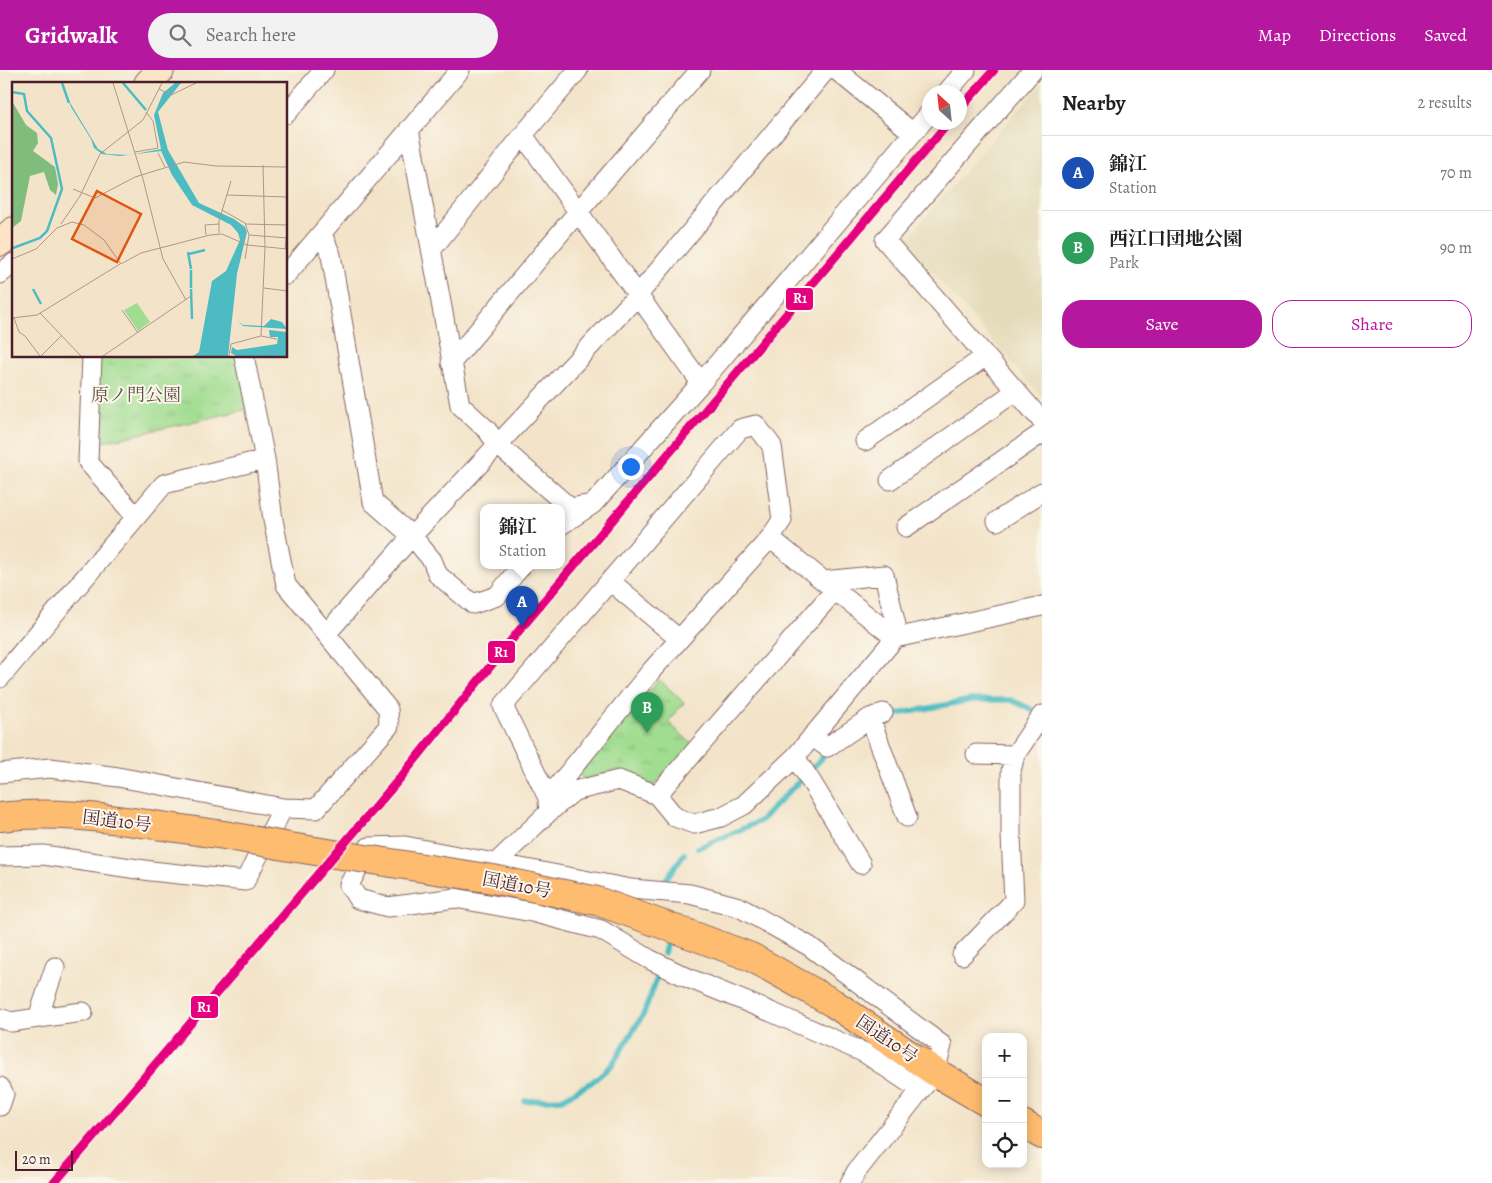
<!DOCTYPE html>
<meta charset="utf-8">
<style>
:root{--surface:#fff;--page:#f2f2f2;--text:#202124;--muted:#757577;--line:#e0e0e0;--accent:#b5179e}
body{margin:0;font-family:Alegreya,"Noto Serif JP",serif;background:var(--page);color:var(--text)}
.controls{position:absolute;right:15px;bottom:15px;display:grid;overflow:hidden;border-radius:10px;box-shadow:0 2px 12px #0003}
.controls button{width:45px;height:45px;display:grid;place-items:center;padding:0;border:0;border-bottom:1px solid var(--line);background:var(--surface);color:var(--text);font:25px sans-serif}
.compass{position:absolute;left:922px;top:15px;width:45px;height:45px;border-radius:50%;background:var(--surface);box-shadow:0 2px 12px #0003;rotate:333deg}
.scale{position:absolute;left:15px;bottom:12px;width:58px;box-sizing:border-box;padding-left:5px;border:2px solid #4a1f2b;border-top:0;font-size:14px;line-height:18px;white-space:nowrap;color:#4a1f2b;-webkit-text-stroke:4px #fbf7ec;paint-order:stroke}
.you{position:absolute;left:630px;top:396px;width:18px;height:18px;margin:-12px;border:4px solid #fff;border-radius:50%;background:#1a73e8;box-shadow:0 0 0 8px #1a73e833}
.badge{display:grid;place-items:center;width:32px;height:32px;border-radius:50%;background:var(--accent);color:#fff;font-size:16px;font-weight:700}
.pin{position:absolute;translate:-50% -41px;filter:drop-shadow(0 1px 2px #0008)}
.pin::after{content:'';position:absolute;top:26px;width:18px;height:15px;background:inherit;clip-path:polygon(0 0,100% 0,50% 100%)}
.popup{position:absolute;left:480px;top:434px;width:85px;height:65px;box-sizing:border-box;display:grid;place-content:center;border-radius:10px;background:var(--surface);filter:drop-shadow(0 1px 4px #0005);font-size:16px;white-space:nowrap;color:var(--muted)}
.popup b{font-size:19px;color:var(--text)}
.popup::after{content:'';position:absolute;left:50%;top:100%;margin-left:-10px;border:10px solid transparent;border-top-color:var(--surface)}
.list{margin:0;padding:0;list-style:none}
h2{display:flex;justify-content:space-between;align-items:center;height:65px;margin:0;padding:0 20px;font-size:21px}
h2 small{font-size:16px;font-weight:400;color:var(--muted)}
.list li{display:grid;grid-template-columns:32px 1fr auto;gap:15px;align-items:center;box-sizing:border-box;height:75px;padding:0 20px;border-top:1px solid var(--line)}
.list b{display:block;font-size:19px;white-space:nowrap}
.list p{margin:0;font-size:16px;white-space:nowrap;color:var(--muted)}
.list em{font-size:16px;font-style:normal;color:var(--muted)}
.actions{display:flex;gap:10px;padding:15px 20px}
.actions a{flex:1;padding:11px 0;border:1px solid var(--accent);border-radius:20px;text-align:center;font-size:18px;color:var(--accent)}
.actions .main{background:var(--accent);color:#fff}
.icon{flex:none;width:28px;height:28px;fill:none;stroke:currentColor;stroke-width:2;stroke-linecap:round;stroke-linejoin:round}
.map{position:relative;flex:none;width:1042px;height:1113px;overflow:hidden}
header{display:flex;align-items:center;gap:30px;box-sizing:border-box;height:70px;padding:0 25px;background:var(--accent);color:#fff}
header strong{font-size:24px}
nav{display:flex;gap:28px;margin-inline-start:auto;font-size:18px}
.search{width:350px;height:45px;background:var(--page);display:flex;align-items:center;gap:12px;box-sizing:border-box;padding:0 18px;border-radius:28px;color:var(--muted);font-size:19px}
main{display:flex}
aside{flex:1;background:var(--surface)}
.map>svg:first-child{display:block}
.built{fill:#e3dbba}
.park{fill:url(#park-tufts);stroke:#767e5e}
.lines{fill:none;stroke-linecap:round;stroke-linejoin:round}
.stream{stroke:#4dbcc2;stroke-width:5.5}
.street-casing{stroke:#856462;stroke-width:21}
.secondary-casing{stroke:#856462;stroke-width:30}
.highway-casing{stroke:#856462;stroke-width:30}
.street{stroke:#fff;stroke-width:19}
.secondary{stroke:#fee4c6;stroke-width:28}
.highway{stroke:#fdbc70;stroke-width:28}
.highway-bridge-casing{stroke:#856462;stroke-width:30;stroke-linecap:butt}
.highway-bridge{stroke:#fdbc70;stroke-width:28}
.rail-1-casing{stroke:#fbf7ec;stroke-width:12}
.rail-1{stroke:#e5007d;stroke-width:9}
.labels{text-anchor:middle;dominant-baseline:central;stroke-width:4;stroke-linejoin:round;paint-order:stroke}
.park-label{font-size:18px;fill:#604e44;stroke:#fbf7ec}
.street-label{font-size:18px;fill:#4a1f2b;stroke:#fbf7ec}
.inset-river{fill:none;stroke:#4dbcc2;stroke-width:2.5}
.inset-road{fill:none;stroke:#af958a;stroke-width:1}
.view{fill:#e0560e;fill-opacity:0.15;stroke:#e0560e;stroke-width:2.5}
.inset-edge{fill:none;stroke:#4a1f2b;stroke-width:2.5}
.line-badge{stroke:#fbf7ec;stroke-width:2}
.badge-label{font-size:14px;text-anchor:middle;font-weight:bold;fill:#fff}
</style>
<header>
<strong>Gridwalk</strong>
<div class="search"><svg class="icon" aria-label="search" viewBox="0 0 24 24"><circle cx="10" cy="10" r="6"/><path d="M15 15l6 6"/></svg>Search here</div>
<nav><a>Map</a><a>Directions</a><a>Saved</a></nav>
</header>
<main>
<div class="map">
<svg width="1042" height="1113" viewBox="0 0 1042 1113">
<defs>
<pattern id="park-tufts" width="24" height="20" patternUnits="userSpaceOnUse" patternTransform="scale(1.25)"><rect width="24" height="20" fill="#a1dd91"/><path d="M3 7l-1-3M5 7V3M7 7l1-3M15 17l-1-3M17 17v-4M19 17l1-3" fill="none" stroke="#8cbd7d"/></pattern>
</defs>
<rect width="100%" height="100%" fill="#fbf7ec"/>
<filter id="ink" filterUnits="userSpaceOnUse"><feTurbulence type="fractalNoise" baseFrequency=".02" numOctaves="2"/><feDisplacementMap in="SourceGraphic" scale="10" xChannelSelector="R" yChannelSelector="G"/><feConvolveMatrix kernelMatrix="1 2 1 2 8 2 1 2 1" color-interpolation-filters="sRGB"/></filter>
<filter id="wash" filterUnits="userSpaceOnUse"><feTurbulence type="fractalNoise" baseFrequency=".0096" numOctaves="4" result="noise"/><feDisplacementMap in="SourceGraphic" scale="20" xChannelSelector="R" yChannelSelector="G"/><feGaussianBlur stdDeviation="1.12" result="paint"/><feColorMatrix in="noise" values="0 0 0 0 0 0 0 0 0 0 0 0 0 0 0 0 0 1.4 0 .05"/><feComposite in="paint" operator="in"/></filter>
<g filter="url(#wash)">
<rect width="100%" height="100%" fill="#f3e4c9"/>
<path class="built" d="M 1042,13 L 1042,327 L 905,170 Z"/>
<path class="park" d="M 98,286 L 237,286 L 248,339 L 95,374 Z
M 659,609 L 684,633 L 668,652 L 693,675 L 653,716 L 618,700 L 583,710 L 580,703 Z"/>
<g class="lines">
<path class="stream" d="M 892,645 L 971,630 L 1011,630 L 1033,640
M 698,778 L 760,751 L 823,687
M 666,809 L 684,784
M 664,883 L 668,869
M 525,1031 L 562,1029 L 592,1012 L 612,995 L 644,943 L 657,908"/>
</g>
</g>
<g filter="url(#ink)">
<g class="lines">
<g class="street-casing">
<path id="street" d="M 836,0 L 913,63
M 1033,0 L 885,170 L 1042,351
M 947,22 L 966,0
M 286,44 L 324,0
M 409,59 L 460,335 L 487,360 L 498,375 L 570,438 L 592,434
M 523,65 L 701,313
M 322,164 L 331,185 L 373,432 L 412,466 L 432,490 L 438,505 L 473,534 L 497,526 L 521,496
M 432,179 L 523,65 L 578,0
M 0,204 L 14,193
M 286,205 L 460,0
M 92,286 L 88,392 L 136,447
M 451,293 L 577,143 L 700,0
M 756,355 L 772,376 L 782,450 L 770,468 L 652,600 L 548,728 L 503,636 L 740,359 Z
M 865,371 L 986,286
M 890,410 L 1016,321
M 997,451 L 1042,422
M 561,455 L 593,434 L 701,313 L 929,44
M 906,457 L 1042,363
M 610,511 L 679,569
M 823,511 L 884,505 L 896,555 L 895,568 L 1042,536
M 327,563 L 412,466 L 638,225 L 826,0
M 0,608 L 164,414 L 265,389
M 870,648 L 907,747
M 812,666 L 827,677 L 870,648 L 883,643
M 976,684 L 1015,685
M 795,687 L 812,713 L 861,794
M 0,703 L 50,698 L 118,707 L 283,738 L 316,739 L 389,656 L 388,639 L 286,515 L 273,450 L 265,389 L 244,286
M 657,725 L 835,520
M 549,742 L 574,721 L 619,710 L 657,725 L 675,747 L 694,754 L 721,747 L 744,735 L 795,687 L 895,568 L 770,468
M 405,776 L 631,819 L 690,824 L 739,837 L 809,876 L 942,975 L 935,1002 L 908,1012 L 865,983 L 771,942 L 688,908 L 649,889 L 601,860 L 532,842 L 455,828 L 388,837 L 358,829 L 349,815 L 369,777 Z
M 0,786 L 43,785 L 151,801 L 245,811 L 283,738
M 496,793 L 549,742 L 548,732
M 962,885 L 1014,831 L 1011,765 L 1011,701 L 1015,685 L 1042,645
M 0,948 L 11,952 L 38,948 L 55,897
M 38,948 L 83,942
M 0,1017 L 4,1024 L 0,1036
M 850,1113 L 856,1102 L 934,1003"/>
</g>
<g class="secondary-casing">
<path id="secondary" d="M 148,14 L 160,0
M 0,172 L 14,161"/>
</g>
<g class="highway-casing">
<path id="highway" d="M 0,747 C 50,741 99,747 148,754
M 689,864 L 751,887 L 833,933 L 935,1002 L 986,1032
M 1023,1054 L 1042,1065"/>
</g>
<use href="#street" class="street"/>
<use href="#secondary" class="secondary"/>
<use href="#highway" class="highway"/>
<g class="highway-bridge-casing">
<path id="highway-bridge" d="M 148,754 L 224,765 L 290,777 L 493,809 L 597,831 L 689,864"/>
</g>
<use href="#highway-bridge" class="highway-bridge"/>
<g class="rail-1-casing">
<path id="rail-1" d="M 959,40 L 994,0
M 54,1113 L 401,707 L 522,557 L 949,52"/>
</g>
<use href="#rail-1" class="rail-1"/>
</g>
</g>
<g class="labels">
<g class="park-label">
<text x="136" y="325">原ノ門公園</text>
</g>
<g class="street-label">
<text transform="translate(117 751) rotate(7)">国道10号</text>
<text transform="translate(517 815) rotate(11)">国道10号</text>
<text transform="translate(887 969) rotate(34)">国道10号</text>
</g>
</g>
<g transform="translate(12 12)">
<rect width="275" height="275" fill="#f3e4c9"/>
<path d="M 125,221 L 138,240 L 126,249 L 112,228 Z" fill="#a1dd91"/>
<path d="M 0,19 L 14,43 L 25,51 L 26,61 L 21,69 L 43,85 L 46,102 L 44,113 L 38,108 L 32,90 L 18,94 L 9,139 L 0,146 Z" fill="#80bc7b"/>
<path d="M 163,1 L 169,1 L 146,30 L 156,68 L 187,121 L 222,137 L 233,145 L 235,150 L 225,192 L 216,274 L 181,274 L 187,270 L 200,199 L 214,189 L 228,158 L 226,151 L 219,143 L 180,123 L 160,93 L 149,69 L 108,74 L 90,72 L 82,66 L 79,57 L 59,25 L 57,19 L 86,67 L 95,72 L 118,73 L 149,67 L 142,33 L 151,11 ZM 259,237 L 270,240 L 275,247 L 231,244 L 226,239 L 231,243 L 252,244 ZM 257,248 L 275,250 L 275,274 L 224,274 L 219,271 L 220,265 L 225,268 L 265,262 L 266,255 L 258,255 Z" fill="#4dbcc2"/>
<path class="inset-river" d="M 50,1 L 57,21M 111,1 L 134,28M 0,10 L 12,12 L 15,29 L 39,56 L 50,107 L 35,149 L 28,156 L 1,166M 176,170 L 179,187M 177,172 L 193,168M 179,188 L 179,206M 21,207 L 29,222M 179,207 L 180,237"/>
<path class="inset-road" d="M 101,1 L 131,97 L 151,177 L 174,218M 147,7 L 159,13 L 184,1M 123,70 L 146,66 L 141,39 L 134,30M 146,71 L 153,85M 251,83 L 253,165M 61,107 L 83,116 L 123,95 L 172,80 L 204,84 L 275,85M 215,113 L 275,115M 210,128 L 233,141 L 237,153 L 233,177M 49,142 L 68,114 L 88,72 L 131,38 L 150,1M 233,142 L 275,143M 207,151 L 207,139 L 219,99M 194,153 L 193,143 L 207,142M 237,153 L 275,156M 273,167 L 275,147M 0,177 L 24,167 L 45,146 L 60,140 L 72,143 L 92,158 L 109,182 L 129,171 L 198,153 L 210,152 L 235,163 L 275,167M 252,206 L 275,209M 110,228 L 126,251M 28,231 L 69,274M 0,236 L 25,233 L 108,182M 2,236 L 7,250 L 13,254 L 28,274M 249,254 L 253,165M 29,274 L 49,254M 91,274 L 179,214M 217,274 L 219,262 L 249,254 L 265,257"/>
<path class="view" d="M 85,109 L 129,132 L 105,180 L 60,157 Z"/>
<rect width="275" height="275" class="inset-edge"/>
</g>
<g class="line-badge">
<rect x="785" y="217" width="29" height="24" rx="5" fill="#e5007d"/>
<rect x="487" y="570" width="29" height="24" rx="5" fill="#e5007d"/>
<rect x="190" y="925" width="29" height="24" rx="5" fill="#e5007d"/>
</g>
<g class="badge-label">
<text x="800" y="233">R1</text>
<text x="501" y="587">R1</text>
<text x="204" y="942">R1</text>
</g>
</svg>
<div class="controls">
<button>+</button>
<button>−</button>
<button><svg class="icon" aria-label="locate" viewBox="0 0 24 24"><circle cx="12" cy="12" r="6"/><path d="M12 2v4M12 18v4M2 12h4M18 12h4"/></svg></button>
</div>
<svg class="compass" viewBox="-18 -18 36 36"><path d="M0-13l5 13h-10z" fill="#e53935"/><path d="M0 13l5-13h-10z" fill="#757577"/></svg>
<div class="scale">20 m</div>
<div class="you"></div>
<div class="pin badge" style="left:522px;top:557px;background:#1a4fb4">A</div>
<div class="popup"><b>錦江</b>Station</div>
<div class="pin badge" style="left:647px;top:663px;background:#2e9e5b">B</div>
</div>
<aside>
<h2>Nearby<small>2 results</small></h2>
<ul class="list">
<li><span class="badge" style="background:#1a4fb4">A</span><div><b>錦江</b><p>Station</p></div><em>70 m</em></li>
<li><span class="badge" style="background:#2e9e5b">B</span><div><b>西江口団地公園</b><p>Park</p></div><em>90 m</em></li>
</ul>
<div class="actions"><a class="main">Save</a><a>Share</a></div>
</aside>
</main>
